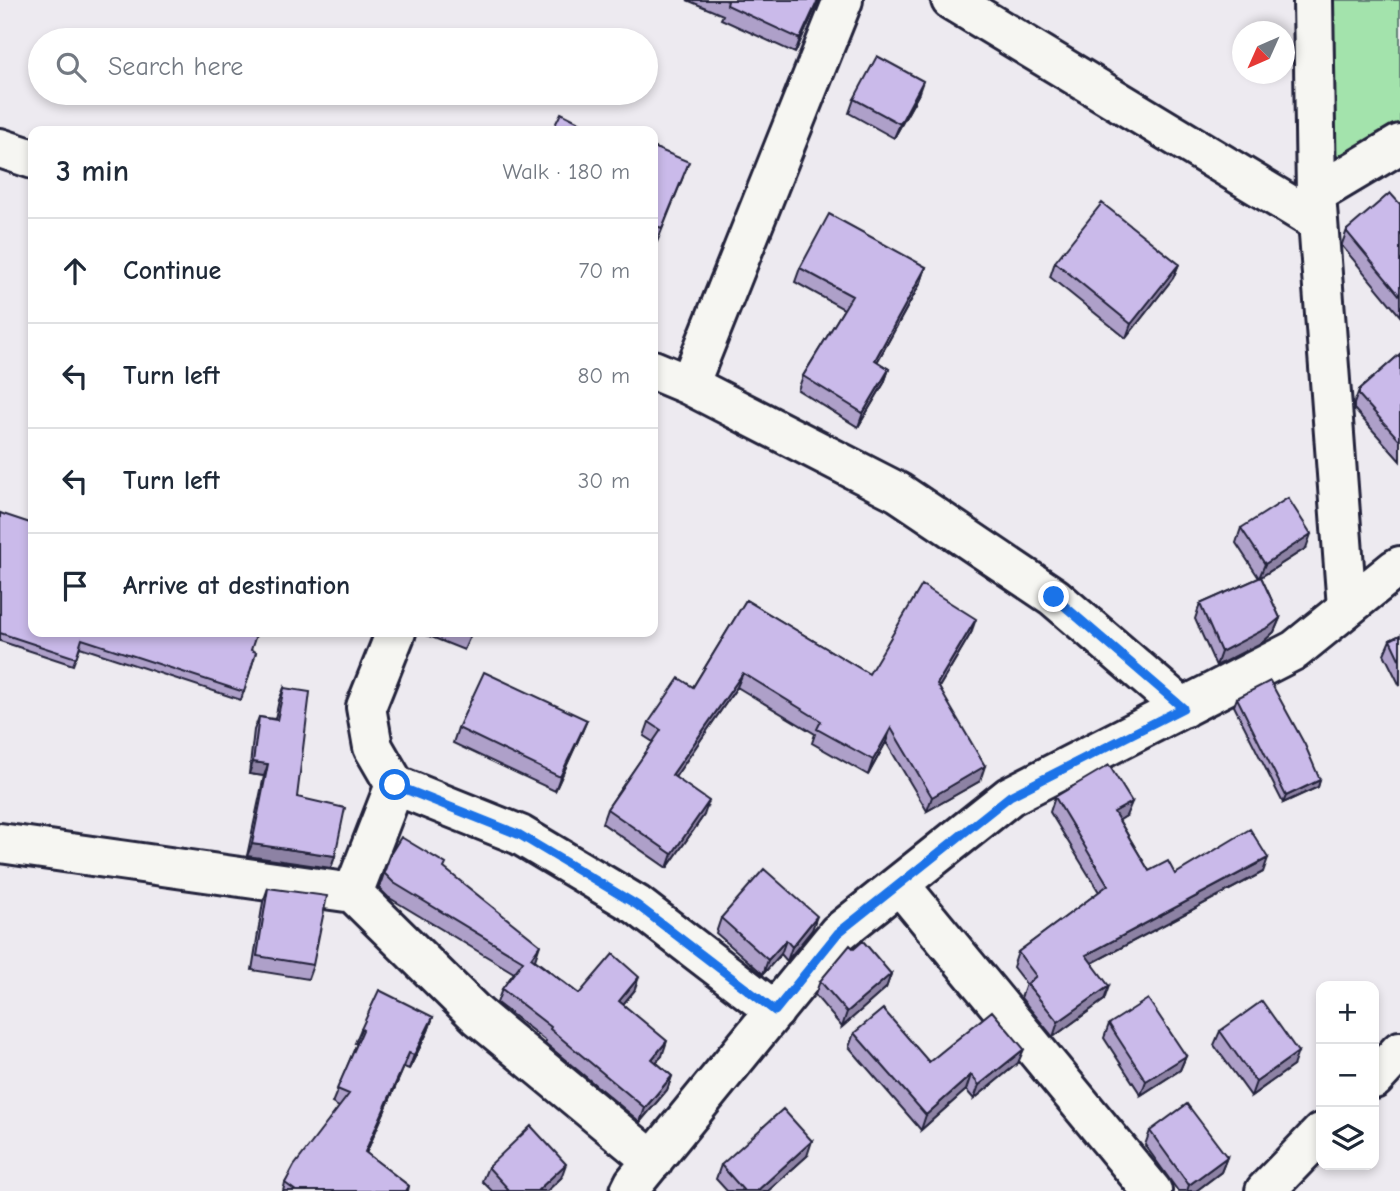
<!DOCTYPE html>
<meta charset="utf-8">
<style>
:root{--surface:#fff;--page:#f6f6f7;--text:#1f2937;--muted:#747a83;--line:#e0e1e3}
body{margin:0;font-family:"Comic Neue",sans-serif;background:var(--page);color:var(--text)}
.controls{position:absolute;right:21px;bottom:21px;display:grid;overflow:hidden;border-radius:14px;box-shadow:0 4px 10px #0003}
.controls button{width:63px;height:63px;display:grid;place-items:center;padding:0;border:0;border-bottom:2px solid var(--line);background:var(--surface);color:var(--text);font:35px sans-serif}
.compass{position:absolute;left:1232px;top:21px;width:63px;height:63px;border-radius:50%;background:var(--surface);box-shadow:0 4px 10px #0003;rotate:225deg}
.stop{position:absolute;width:21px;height:21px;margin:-16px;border:5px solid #1a73e8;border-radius:50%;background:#fff}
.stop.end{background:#1a73e8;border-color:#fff;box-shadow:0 2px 7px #0008}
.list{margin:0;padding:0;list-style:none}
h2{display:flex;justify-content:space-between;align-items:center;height:91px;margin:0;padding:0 28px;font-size:30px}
h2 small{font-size:23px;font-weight:400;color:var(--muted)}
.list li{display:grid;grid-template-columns:46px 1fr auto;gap:21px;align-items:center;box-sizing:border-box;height:105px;padding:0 28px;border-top:2px solid var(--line)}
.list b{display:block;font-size:26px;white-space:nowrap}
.list em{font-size:23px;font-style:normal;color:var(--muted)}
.icon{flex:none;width:38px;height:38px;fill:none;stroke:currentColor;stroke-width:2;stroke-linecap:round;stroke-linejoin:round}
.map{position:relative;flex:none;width:1400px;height:1191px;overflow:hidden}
.search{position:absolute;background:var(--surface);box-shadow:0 4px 10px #0003;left:28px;top:28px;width:630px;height:77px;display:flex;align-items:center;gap:18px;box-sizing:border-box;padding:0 24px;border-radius:38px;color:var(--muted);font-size:26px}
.panel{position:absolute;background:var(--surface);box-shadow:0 4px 10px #0003;left:28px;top:126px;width:630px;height:511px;border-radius:14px}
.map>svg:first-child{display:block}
.green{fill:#a3e3ac;stroke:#628274;stroke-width:2}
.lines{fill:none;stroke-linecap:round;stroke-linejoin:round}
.minor-casing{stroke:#22223b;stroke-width:44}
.minor{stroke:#f6f6f2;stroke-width:38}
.wall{fill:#aea0c9;stroke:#22223b;stroke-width:2}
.shaded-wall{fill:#8d82a4;stroke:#22223b;stroke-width:2}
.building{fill:#cabaea;stroke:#22223b;stroke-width:2}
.route{stroke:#1a73e8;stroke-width:9}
</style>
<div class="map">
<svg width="1400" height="1191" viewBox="0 0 1400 1191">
<rect width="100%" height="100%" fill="#edeaf0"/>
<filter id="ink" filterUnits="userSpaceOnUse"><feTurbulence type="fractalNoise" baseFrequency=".0143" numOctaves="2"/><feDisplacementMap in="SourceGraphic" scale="14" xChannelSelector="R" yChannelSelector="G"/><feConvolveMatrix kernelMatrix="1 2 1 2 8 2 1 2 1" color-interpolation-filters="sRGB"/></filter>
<g filter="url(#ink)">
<path class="green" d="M 1313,0 L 1400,0 L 1400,144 L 1316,194 Z"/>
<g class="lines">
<g class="minor-casing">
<path id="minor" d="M 951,0 L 1318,222
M 1313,0 L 1316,194 L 1347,607
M 0,148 L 33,159
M 1316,194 L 1400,144
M 653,370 L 689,385 L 898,492 L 1054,597 L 1183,708
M 689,385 L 843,0
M 396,632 L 366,707 L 373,747 L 395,785 L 520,835 L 637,905 L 775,1011
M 395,785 L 353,893 L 478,1016 L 653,1161
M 0,843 L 353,893
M 900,885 L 1152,1191
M 1374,1079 L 1400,1051
M 630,1191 L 634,1183 L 838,933 L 1010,796 L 1295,650 L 1395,569 L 1400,566
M 1265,1191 L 1321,1133"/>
</g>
<use href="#minor" class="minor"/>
</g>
<path class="wall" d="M 687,0 L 819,0 L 795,53 L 721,19 L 723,15 Z
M 918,95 L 894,138 L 849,113 L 854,99 Z
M 653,147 L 683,177 L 657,242 L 653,241 Z
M 1400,204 L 1400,316 L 1342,246 L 1342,244 L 1347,230 Z
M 1055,262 L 1179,264 L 1173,278 L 1126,338 L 1050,277 Z
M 926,267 L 921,282 L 877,362 L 889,369 L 884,383 L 858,427 L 798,390 L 803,376 L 844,309 L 795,282 L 800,268 Z
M 1400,354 L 1400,461 L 1354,409 L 1354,404 L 1359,390 Z
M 0,513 L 251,650 L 256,652 L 241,700 L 80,647 L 73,665 L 0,641 Z
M 1241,528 L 1306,548 L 1261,577 L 1280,618 L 1274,632 L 1263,642 L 1216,666 L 1195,619 L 1200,604 L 1259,578 L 1236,543 Z
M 746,600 L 869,674 L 971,633 L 939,687 L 980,781 L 927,811 L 886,742 L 868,775 L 812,743 L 815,734 L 737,687 L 675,777 L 704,815 L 667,868 L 602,823 L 607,809 L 653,742 L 644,736 L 649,722 L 693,687 Z
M 419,632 L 472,632 L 464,650 Z
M 1400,635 L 1400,686 L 1384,654 L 1390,640 Z
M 284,688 L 297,797 L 335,856 L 331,868 L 247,856 L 264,776 L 249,774 L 254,730 L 259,717 L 275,719 L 279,700 Z
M 1237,698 L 1320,780 L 1318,787 L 1283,803 L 1234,706 Z
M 587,720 L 581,734 L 555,791 L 453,743 L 458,728 Z
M 1055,797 L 1126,816 L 1119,820 L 1149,871 L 1175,874 L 1263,872 L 1092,963 L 1104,1000 L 1053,1037 L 1021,998 L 1026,984 L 1013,967 L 1018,952 L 1099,892 L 1050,812 Z
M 391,853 L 444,869 L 535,960 L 579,994 L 634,991 L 623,1004 L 662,1056 L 656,1062 L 672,1076 L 667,1090 L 640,1122 L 545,1043 L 546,1041 L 497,1003 L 502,989 L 514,973 L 388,897 L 379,888 Z
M 268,888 L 313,965 L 308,979 L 252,970 L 263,902 Z
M 721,918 L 812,930 L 787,961 L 781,954 L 763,974 L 716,933 Z
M 891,974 L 886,988 L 842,1027 L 815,995 L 820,981 Z
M 433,1017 L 428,1031 L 409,1069 L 404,1067 L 366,1153 L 409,1186 L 408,1191 L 283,1191 L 285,1183 L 339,1107 L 332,1103 L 357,1043 L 355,1043 L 361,1029 Z
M 1109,1024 L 1186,1056 L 1180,1070 L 1141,1095 L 1104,1038 Z
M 1220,1031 L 1293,1066 L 1251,1096 L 1214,1045 Z
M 854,1033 L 929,1062 L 1018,1063 L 974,1099 L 966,1090 L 921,1130 L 849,1047 Z
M 1150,1131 L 1227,1157 L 1221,1172 L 1196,1191 L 1178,1191 L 1145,1145 Z
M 807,1156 L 768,1191 L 727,1191 L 716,1179 L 721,1165 Z
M 488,1167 L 561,1178 L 547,1191 L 492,1191 L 482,1181 Z"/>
<path class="shaded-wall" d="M 818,0 L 819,0 L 795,53 L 800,39 Z
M 923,81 L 918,95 L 894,138 L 900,124 Z
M 1179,264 L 1173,278 L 1126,338 L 1131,324 Z
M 926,267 L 921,282 L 870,375 L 875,360 Z
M 889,369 L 884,383 L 858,427 L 863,413 Z
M 1311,534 L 1306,548 L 1259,578 L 1265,564 Z
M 1280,618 L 1274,632 L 1263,642 L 1216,666 L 1221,652 Z
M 976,619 L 971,633 L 932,699 L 937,684 Z
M 743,673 L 737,687 L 667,789 L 672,775 Z
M 587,720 L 581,734 L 555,791 L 560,777 Z
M 891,728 L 886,742 L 868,775 L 873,760 Z
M 253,762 L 268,764 L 264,776 L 249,774 Z
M 985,766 L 980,781 L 927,811 L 932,797 Z
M 1320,780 L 1318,787 L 1283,803 L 1286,796 Z
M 709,801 L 704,815 L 667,868 L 672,854 Z
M 1132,802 L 1126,816 L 1109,827 L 1114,812 Z
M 252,844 L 335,856 L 331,868 L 247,856 Z
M 1268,858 L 1263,872 L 1081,969 L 1086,955 Z
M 817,916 L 812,930 L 787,961 L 792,947 Z
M 786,940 L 781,954 L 763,974 L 768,960 Z
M 540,945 L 535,960 L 526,972 L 531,958 Z
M 891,974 L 886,988 L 842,1027 L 847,1012 Z
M 639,977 L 634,991 L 614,1015 L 619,1001 Z
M 1109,986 L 1104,1000 L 1053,1037 L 1058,1022 Z
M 433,1017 L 428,1031 L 409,1069 L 414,1055 Z
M 667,1041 L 662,1056 L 646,1073 L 652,1059 Z
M 1024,1049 L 1018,1063 L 974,1099 L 979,1085 Z
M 1298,1052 L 1293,1066 L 1251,1096 L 1256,1082 Z
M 409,1053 L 404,1067 L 360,1167 L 365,1152 Z
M 1186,1056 L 1180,1070 L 1141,1095 L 1146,1081 Z
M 971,1075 L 966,1090 L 921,1130 L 926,1115 Z
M 672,1076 L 667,1090 L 640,1122 L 645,1108 Z
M 812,1141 L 807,1156 L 768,1191 L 757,1191 Z
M 1227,1157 L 1221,1172 L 1196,1191 L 1187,1191 L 1189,1185 Z
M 566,1164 L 561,1178 L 547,1191 L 537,1191 Z"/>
<path class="building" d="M 725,0 L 818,0 L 800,39 L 727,5 L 728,1 Z
M 877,56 L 923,81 L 900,124 L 854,99 Z
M 561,113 L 597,131 L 552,131 Z
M 653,147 L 689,162 L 662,228 L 653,225 Z
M 1390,193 L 1400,204 L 1400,296 L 1347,232 L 1347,230 Z
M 1102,203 L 1179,264 L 1131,324 L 1055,262 Z
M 829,214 L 926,267 L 875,360 L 889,369 L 863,413 L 803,376 L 852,296 L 800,268 Z
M 1400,354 L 1400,441 L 1359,395 L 1359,390 Z
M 1288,498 L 1311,534 L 1265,564 L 1241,528 Z
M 0,513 L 33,524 L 33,632 L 257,632 L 251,650 L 256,652 L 244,692 L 82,639 L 76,658 L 0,633 Z
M 1261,577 L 1280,618 L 1269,627 L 1221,652 L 1200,604 Z
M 922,585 L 976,619 L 937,684 L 985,766 L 932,797 L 891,728 L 873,760 L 817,729 L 821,721 L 743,673 L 672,775 L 709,801 L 672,854 L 607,809 L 661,730 L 649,722 L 679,678 L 693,687 L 746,600 L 869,674 Z
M 459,632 L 471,632 L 469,636 Z
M 1400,635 L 1400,661 L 1390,640 Z
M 484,672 L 587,720 L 560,777 L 458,728 Z
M 1270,681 L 1305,745 L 1320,780 L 1286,796 L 1237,698 Z
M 284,688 L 310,692 L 297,797 L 345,808 L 335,856 L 252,844 L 268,764 L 253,762 L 259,717 L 277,720 Z
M 1109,765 L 1132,802 L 1114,812 L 1149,871 L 1168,861 L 1175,874 L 1250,829 L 1268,858 L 1086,955 L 1109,986 L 1058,1022 L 1027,984 L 1036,976 L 1018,952 L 1108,885 L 1055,797 Z
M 401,837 L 446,864 L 444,868 L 540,945 L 531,958 L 579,994 L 613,954 L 639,977 L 619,1001 L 667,1041 L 652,1059 L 672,1076 L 645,1108 L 550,1029 L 551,1027 L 502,989 L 523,961 L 394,883 L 384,873 L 391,853 Z
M 764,869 L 817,916 L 792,947 L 786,940 L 768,960 L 721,918 Z
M 268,888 L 327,896 L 313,965 L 257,956 Z
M 863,941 L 891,974 L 847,1012 L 820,981 L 850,945 L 854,949 Z
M 379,990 L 433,1017 L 414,1055 L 409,1053 L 365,1152 L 409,1186 L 406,1191 L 296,1191 L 285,1183 L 294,1166 L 349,1094 L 337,1089 L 363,1030 L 361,1029 Z
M 1148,999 L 1186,1056 L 1146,1081 L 1109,1024 Z
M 1262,1001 L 1298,1052 L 1256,1082 L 1220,1031 Z
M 883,1009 L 929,1062 L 992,1011 L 1024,1049 L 979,1085 L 971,1075 L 926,1115 L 854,1033 Z
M 1187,1104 L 1227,1157 L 1189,1185 L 1150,1131 Z
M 783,1109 L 812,1141 L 757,1191 L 744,1191 L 721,1165 Z
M 531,1126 L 566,1164 L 537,1191 L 510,1191 L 488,1167 Z"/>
</g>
<g class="lines" filter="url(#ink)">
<path class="route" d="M 395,785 L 520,835 L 637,905 L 775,1011 L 838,933 L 1010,796 L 1183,708 L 1054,597"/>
</g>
</svg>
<div class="controls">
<button>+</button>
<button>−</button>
<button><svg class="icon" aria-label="layers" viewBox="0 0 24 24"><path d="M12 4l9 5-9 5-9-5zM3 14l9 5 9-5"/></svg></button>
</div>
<svg class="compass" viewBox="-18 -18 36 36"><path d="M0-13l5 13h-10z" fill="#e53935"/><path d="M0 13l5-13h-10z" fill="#747a83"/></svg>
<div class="stop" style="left:395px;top:785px"></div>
<div class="stop end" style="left:1054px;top:597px"></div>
<div class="search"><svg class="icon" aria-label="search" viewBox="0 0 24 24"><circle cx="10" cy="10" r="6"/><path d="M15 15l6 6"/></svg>Search here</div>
<section class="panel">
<h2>3 min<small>Walk · 180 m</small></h2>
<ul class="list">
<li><svg class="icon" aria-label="ahead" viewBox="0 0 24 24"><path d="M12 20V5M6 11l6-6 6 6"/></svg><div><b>Continue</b></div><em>70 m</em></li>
<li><svg class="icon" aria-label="left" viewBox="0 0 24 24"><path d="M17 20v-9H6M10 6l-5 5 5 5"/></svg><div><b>Turn left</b></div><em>80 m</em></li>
<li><svg class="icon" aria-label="left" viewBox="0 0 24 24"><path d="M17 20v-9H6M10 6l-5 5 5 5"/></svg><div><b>Turn left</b></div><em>30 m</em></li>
<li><svg class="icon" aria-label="arrive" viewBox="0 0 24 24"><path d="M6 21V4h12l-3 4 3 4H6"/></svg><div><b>Arrive at destination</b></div></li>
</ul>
</section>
</div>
